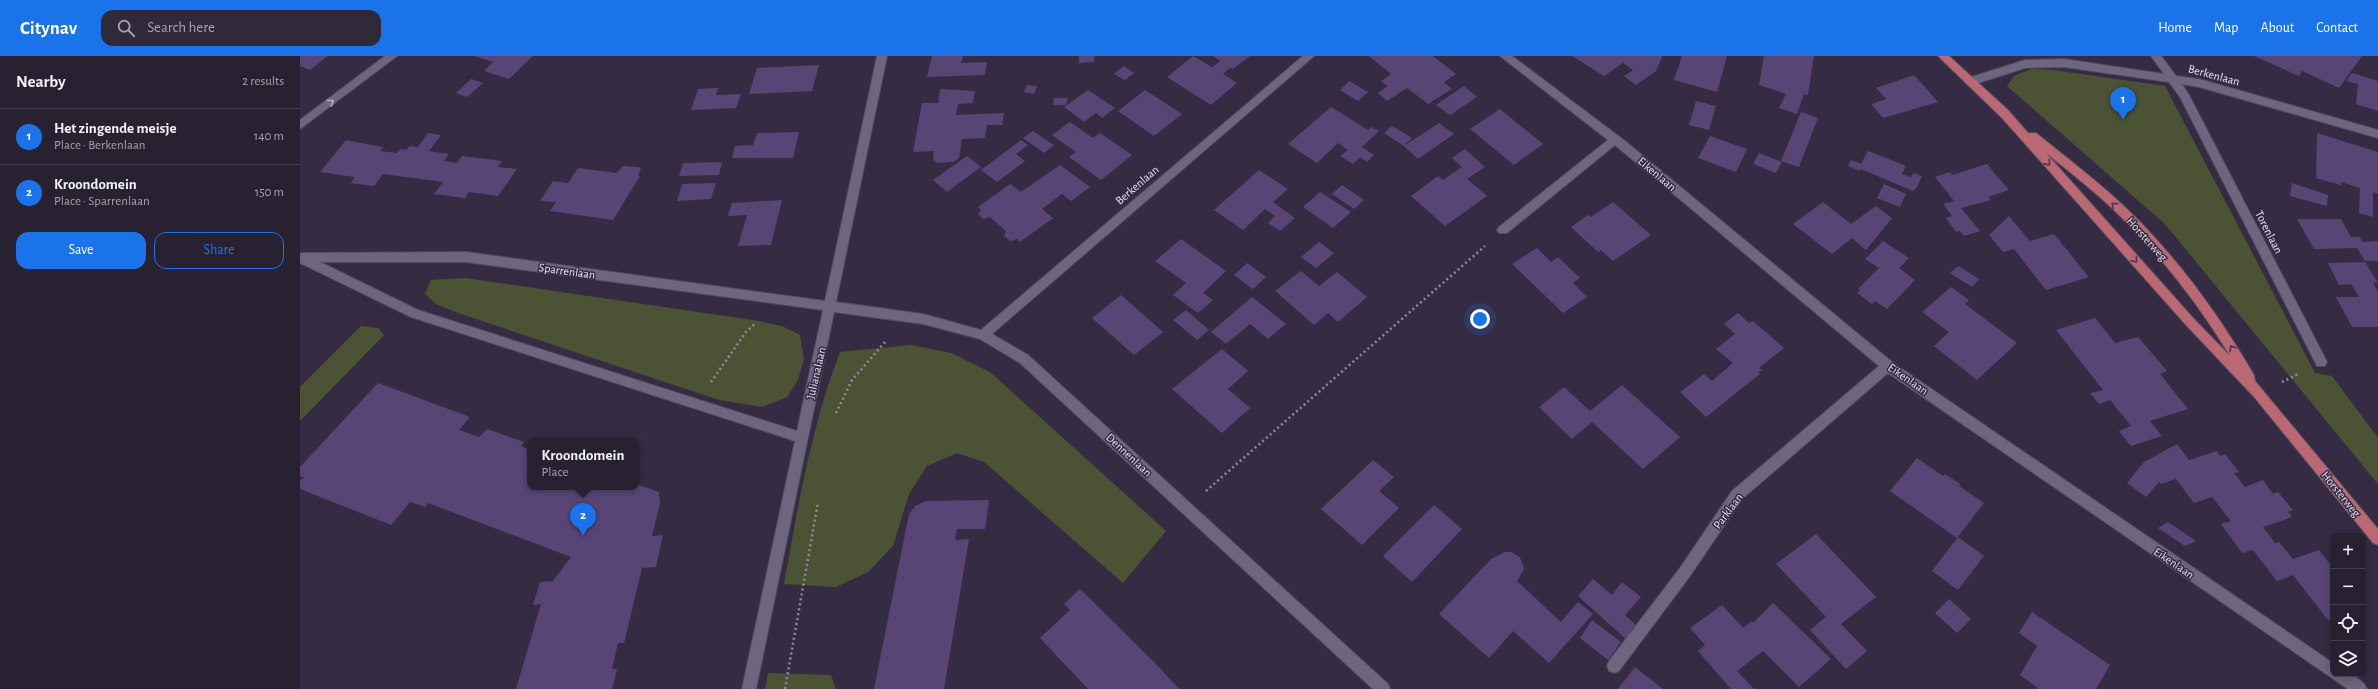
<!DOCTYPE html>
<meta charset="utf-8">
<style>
:root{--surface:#282132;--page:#30293a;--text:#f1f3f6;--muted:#a5a3ac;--line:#443e4d;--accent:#1a73e8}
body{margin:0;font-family:"Alegreya Sans",sans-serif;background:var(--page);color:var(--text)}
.controls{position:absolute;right:12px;bottom:12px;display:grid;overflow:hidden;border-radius:8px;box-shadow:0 2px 10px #0003}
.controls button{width:36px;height:36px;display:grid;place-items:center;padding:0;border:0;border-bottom:1px solid var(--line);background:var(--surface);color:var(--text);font:20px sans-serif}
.you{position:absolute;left:1180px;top:263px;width:14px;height:14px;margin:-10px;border:3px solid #fff;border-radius:50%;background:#1a73e8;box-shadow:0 0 0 6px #1a73e833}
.badge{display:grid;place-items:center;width:26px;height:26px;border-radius:50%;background:var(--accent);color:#fff;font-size:13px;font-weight:700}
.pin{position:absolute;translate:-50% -33px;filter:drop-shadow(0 1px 2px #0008)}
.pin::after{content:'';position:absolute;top:21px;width:14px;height:12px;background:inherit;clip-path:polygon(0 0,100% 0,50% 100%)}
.popup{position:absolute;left:227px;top:382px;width:112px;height:52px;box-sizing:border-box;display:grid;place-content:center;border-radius:8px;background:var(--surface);filter:drop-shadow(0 1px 3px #0005);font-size:13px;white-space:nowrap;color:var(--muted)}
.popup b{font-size:15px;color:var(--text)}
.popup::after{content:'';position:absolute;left:50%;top:100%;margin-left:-8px;border:8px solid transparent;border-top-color:var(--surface)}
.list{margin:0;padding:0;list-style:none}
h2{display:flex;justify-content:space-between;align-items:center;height:52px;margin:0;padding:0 16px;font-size:17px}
h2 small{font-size:13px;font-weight:400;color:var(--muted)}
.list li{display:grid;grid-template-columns:26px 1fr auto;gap:12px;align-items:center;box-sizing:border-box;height:56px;padding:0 16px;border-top:1px solid var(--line)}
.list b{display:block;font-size:15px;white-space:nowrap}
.list p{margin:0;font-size:13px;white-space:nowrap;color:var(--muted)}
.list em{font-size:13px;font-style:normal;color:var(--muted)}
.actions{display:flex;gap:8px;padding:12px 16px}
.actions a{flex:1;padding:9px 0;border:1px solid var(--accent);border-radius:12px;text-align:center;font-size:14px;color:var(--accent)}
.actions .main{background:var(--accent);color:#fff}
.icon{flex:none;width:22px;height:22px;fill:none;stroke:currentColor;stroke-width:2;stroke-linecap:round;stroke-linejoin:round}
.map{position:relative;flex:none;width:2078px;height:633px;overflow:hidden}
header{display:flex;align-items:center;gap:24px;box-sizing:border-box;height:56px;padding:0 20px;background:var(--accent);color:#fff}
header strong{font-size:19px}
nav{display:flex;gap:22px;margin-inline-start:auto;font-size:14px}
.search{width:280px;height:36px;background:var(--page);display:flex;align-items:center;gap:10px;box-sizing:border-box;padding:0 14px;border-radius:12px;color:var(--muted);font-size:15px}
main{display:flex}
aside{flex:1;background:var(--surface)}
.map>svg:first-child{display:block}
.green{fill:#4c5334}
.building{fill:#584575}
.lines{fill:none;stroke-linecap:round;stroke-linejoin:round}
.minor-casing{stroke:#514a5d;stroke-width:2}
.major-casing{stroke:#514a5d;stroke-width:2}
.path{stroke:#918a9d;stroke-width:2.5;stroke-dasharray:2 3;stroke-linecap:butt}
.minor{fill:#6e657f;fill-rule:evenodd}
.major{fill:#bb6875;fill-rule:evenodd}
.oneway{stroke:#b7b0c3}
.oneway2{stroke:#50384d}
.labels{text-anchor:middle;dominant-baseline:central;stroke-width:3;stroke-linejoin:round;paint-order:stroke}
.street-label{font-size:12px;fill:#e7e2f1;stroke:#352c43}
</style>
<header>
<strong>Citynav</strong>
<div class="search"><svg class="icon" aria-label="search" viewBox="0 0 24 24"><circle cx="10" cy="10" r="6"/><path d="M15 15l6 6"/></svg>Search here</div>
<nav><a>Home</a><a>Map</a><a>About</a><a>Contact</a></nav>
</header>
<main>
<aside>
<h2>Nearby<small>2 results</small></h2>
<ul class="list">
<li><span class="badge">1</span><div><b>Het zingende meisje</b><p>Place · Berkenlaan</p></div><em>140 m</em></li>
<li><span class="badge">2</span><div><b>Kroondomein</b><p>Place · Sparrenlaan</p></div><em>150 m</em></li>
</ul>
<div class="actions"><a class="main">Save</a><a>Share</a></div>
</aside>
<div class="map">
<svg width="2078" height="633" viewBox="0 0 2078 633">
<rect width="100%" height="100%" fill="#352c43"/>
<path class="green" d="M 1731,13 L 1753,14 L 1865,30 L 2015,317 L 2032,320 L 2078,382 L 2078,428 L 1865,168 L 1707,30 L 1714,20 Z
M 165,222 L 453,264 L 482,270 L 500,279 L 504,303 L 498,324 L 487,341 L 462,351 L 419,344 L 158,257 L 136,248 L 125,238 L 131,224 Z
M 61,270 L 78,272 L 84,279 L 0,365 L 0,331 Z
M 611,289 L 651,297 L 690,316 L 866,475 L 823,527 L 684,406 L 657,397 L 627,410 L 609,438 L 593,490 L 568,516 L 536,531 L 484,528 C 498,450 511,371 540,296 Z
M 468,617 L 531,619 L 536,633 L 465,633 Z"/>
<path class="building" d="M 0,0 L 28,0 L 10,14 L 0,10 Z
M 174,0 L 233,0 L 209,23 L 184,15 L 193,6 Z
M 632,0 L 663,0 L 661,7 L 687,6 L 685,19 L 627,21 Z
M 779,0 L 795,0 L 794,6 L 779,7 Z
M 893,0 L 912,11 L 920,5 L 913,0 L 950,0 L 933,13 L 930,12 L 923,18 L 937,27 L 911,49 L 867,21 Z
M 1069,0 L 1133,0 L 1156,18 L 1144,26 L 1152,33 L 1128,48 L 1107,32 L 1087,45 L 1078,37 L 1088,30 L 1081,25 L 1091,18 Z
M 1272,0 L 1361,0 L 1362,1 L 1356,15 L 1336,29 L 1324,20 L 1333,14 L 1323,7 L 1304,20 Z
M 1382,0 L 1427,0 L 1417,36 L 1374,24 Z
M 1464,0 L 1514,0 L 1508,39 L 1504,38 L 1497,58 L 1479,52 L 1486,38 L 1459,29 Z
M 1954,0 L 2062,0 L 2039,32 L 2002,15 L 1999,20 Z
M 519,9 L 512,35 L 449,38 L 457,12 Z
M 824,10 L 834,17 L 825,24 L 814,18 Z
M 2052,17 L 2078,25 L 2078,55 L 2056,48 L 2058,28 L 2046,25 Z
M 1614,19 L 1638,46 L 1583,62 L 1571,48 L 1586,43 L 1576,32 Z
M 171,23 L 183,27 L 167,41 L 156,37 Z
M 1049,25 L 1068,36 L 1058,45 L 1040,34 Z
M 727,29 L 737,30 L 734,38 L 724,36 Z
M 1164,30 L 1177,41 L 1150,59 L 1136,49 Z
M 418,32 L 416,39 L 441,38 L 436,52 L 391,54 L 398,33 Z
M 640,33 L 675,35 L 673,47 L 658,48 L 656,59 L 704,57 L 702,69 L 687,69 L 685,82 L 662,83 L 659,102 L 654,106 L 637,107 L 633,103 L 634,95 L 613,96 L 622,47 L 638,47 Z
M 788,34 L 815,52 L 802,62 L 796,57 L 784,66 L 764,51 Z
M 845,34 L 882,58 L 854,80 L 818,55 Z
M 754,42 L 768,42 L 766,49 L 753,49 Z
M 1396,45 L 1416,50 L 1409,74 L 1389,69 Z
M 1031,51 L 1068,74 L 1071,71 L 1079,75 L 1062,91 L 1074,99 L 1067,106 L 1060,101 L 1053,108 L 1040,100 L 1048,94 L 1038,87 L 1017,107 L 988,88 Z
M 1200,53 L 1243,88 L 1214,109 L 1170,73 Z
M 1501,56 L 1518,62 L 1499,111 L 1481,105 Z
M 770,66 L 793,82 L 800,77 L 832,99 L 801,124 L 769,101 L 776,96 L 752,79 Z
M 1139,67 L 1154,78 L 1118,103 L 1104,90 Z
M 1092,70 L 1112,82 L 1104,90 L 1084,77 Z
M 733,75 L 754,89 L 744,97 L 723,82 Z
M 499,76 L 493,102 L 432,102 L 435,90 L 453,89 L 457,77 Z
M 128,77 L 141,79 L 129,95 L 149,98 L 144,105 L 157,107 L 162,100 L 202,105 L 198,111 L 217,113 L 198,140 L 169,136 L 165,142 L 134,138 L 143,126 L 83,118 L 74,130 L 51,127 L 55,121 L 20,116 L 46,84 L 83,91 L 80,95 L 97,97 L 101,93 L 106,94 L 110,90 L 118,91 Z
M 2017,77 L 2078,96 L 2078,138 L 2073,136 L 2073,161 L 2059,157 L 2060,132 L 2041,126 L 2041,129 L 2016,122 Z
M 1410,80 L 1447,93 L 1436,116 L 1398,102 Z
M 721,84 L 728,89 L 716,98 L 725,105 L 697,126 L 681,114 Z
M 1165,93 L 1185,111 L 1167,123 L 1187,140 L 1145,170 L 1111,140 L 1138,120 L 1143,124 L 1162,111 L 1152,102 Z
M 1568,95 L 1606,110 L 1602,118 L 1611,121 L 1614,117 L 1622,120 L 1617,131 L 1613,135 L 1561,113 L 1560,115 L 1548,110 L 1551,104 L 1561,108 Z
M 1459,97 L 1482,106 L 1476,117 L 1453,108 Z
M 667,100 L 681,111 L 647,136 L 633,124 Z
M 422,106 L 419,119 L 379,120 L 383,107 Z
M 1687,108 L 1709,134 L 1688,141 L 1691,144 L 1661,152 L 1680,175 L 1664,180 L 1660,175 L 1656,176 L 1646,162 L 1652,160 L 1643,148 L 1654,145 L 1635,121 L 1650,116 L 1652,119 Z
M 760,109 L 790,131 L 771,145 L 762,138 L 742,153 L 753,162 L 720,186 L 717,183 L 710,185 L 704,180 L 706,175 L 690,161 L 683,163 L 678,158 L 681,154 L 678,151 L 710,128 L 721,136 Z
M 323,110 L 338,111 L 341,112 L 338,120 L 340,120 L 313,164 L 250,155 L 256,146 L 240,145 L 253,125 L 268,127 L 278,112 L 317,117 Z
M 959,114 L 988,133 L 973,146 L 995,162 L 980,175 L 968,167 L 975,160 L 965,153 L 943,174 L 914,154 Z
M 416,127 L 411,143 L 377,145 L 382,128 Z
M 1992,127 L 2028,139 L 2027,150 L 1990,140 Z
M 1584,128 L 1606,138 L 1600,151 L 1577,142 Z
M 1042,129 L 1064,144 L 1054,153 L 1032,138 Z
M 1020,136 L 1051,156 L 1033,172 L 1003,151 Z
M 482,144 L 471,189 L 438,190 L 447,159 L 428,160 L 432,147 Z
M 1313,146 L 1351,179 L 1313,205 L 1301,194 L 1298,196 L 1271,171 L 1288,159 L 1291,161 Z
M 1523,146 L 1551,168 L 1576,150 L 1592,162 L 1566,194 L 1552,182 L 1532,198 L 1493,168 Z
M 1709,160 L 1730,185 L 1754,178 L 1789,221 L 1746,234 L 1714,193 L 1703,196 L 1689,179 Z
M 1997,163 L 2041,163 L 2051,181 L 2060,181 L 2062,186 L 2078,185 L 2078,205 L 2065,205 L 2057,192 L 2014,193 Z
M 881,183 L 926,215 L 903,237 L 913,244 L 898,257 L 873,239 L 886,227 L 855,205 Z
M 1583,185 L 1609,202 L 1599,212 L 1615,224 L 1587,253 L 1575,245 L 1572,248 L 1557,237 L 1560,234 L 1558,233 L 1579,212 L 1565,203 Z
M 1019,186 L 1034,197 L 1016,212 L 1001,201 Z
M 1237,192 L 1251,206 L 1258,201 L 1280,222 L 1273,227 L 1287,241 L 1263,257 L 1212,208 Z
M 2065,206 L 2078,227 L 2073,226 L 2078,236 L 2078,271 L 2052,271 L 2036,241 L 2059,241 L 2051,228 L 2039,229 L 2028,207 Z
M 947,207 L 966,221 L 953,233 L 934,219 Z
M 1658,210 L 1679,223 L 1672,231 L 1650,217 Z
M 1001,215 L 1019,230 L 1037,216 L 1067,241 L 1038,266 L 1028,257 L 1014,269 L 975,235 Z
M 1651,231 L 1669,244 L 1665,248 L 1717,287 L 1677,324 L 1634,290 L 1649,276 L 1622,256 Z
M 821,239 L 863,276 L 834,299 L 792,262 Z
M 952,241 L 986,268 L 968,283 L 950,268 L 926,288 L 911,276 Z
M 886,254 L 909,274 L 897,284 L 873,264 Z
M 1438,257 L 1449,267 L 1453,265 L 1484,292 L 1459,312 L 1462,314 L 1458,317 L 1460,318 L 1406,361 L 1380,336 L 1404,318 L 1412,325 L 1433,307 L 1416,293 L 1435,278 L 1424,268 Z
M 1795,262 L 1815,287 L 1838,281 L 1867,315 L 1860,318 L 1888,353 L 1850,365 L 1862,380 L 1831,390 L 1819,375 L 1831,370 L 1810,344 L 1799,348 L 1790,337 L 1803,334 L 1756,274 Z
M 922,293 L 948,315 L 928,333 L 950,352 L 922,377 L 872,333 Z
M 78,327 L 170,361 L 159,374 L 179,381 L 187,373 L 224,386 L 221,390 L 230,394 L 230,431 L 336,431 L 336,428 L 359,436 L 360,447 L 352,480 L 363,479 L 356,511 L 342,512 L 324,587 L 318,587 L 312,613 L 317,613 L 312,633 L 216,633 L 241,548 L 233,549 L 240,526 L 253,525 L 271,501 L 128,447 L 125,451 L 110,446 L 91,469 L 0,433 L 0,425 L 4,421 L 0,420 L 0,411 Z
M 1322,329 L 1380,381 L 1343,413 L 1292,366 L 1272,383 L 1239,351 L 1264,331 L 1290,355 Z
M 1877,388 L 1889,404 L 1917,395 L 1920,400 L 1925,398 L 1939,416 L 1934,417 L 1945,431 L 1963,424 L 1973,438 L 1978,436 L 1993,454 L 1988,456 L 1992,461 L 1963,471 L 1975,487 L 1979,486 L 1993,503 L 2019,494 L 2033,512 L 2033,563 L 2028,564 L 1993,519 L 1977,525 L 1953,494 L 1942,497 L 1921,468 L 1931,465 L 1912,441 L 1894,447 L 1876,423 L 1861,428 L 1859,426 L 1846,441 L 1827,427 L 1844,406 Z
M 1617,402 L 1643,420 L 1645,418 L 1660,428 L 1659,430 L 1684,447 L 1657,482 L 1590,435 Z
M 1073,404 L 1094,421 L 1079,435 L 1099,452 L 1062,489 L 1021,453 Z
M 689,444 L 685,473 L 657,473 L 655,484 L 669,483 L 644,633 L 574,633 L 609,458 L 615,450 L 626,445 Z
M 1134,449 L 1162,473 L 1112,526 L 1083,500 Z
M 1868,466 L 1896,485 L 1885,490 L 1858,472 Z
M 1516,478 L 1576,541 L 1541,568 L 1567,595 L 1546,613 L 1510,574 L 1526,561 L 1476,508 Z
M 1658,481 L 1684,500 L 1658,534 L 1632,515 Z
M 1205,496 L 1211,496 L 1220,501 L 1224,513 L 1217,525 L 1261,566 L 1278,546 L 1293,558 L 1249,607 L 1213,575 L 1189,602 L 1139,558 L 1191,503 Z
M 1293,523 L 1312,539 L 1322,526 L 1341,541 L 1325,559 L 1339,572 L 1328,585 L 1278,540 Z
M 780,533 L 855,607 L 879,633 L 788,633 L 740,582 L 770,554 L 764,548 Z
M 1649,543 L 1671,563 L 1657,577 L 1635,557 Z
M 1473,547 L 1531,603 L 1499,631 L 1463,595 L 1437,615 L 1454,633 L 1431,633 L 1398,595 L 1405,589 L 1390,572 L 1422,549 L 1443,572 L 1452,565 L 1453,567 Z
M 1732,556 L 1810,609 L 1796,633 L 1739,633 L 1720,619 L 1737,590 L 1719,577 Z
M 1292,564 L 1321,586 L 1308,604 L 1280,582 Z
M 1335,611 L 1363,633 L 1318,633 Z"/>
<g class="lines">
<g class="minor-casing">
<path id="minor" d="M 85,0 L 97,0 L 0,73 L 0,64 Z
M 577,0 L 587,0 L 536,246 L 623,258 L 681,274 L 1003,0 L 1014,0 L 692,278 L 728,299 L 1088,628 L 1090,633 L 1073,633 L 720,307 L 680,283 L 623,268 L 534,256 L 456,633 L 442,633 L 495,385 L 111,261 L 0,207 L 0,198 L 2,197 L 166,196 L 525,245 ZM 20,206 L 166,206 L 523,254 L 497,375 L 118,254 Z
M 1200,0 L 1212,0 L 1325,85 L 1592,306 L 2033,607 L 2033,618 C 2046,618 2061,619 2067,633 L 2048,633 L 1588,317 L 1442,443 L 1390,520 L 1319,615 L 1314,617 L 1309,615 L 1307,610 L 1309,605 L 1380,512 L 1432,435 L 1579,310 L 1315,89 L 1207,177 L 1199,177 L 1197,174 L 1199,171 L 1308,84 Z
M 1851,0 L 1861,0 L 1876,20 L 1899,23 L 2078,74 L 2078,82 L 1899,31 L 1882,28 L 1889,39 L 2025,302 L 2027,306 L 2025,310 L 2017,310 L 1880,41 L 1869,26 L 1764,11 L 1725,12 L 1669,30 L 1664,26 L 1665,23 L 1725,4 L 1764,3 L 1864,18 Z"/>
</g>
<g class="major-casing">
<path id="major" d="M 1638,0 L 1649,0 L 1708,54 L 1728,77 L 1736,77 C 1767,102 1799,126 1827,153 C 1878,202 1919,259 1954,319 L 1955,325 L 2078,473 L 2078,489 L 2073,487 L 1955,342 L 1886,269 L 1702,62 ZM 1746,97 C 1771,117 1797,137 1820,160 C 1862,201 1899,249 1930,300 L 1894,263 Z"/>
</g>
<path class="path" d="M 411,326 L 446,276 L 456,267
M 1982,326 L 1998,318
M 536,357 L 552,324 L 586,285
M 906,435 L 1185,190
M 485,633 L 518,446"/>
<use href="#minor" class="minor"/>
<use href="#major" class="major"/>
</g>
<defs><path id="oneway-chevron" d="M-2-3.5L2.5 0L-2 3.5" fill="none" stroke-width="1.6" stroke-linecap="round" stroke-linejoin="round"/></defs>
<use class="oneway" href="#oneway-chevron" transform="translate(31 46) rotate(-37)"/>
<g class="oneway2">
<use href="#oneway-chevron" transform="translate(1748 107) rotate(48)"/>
<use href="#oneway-chevron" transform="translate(1814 149) rotate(-138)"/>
<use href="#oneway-chevron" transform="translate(1835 204) rotate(49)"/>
<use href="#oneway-chevron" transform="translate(1932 292) rotate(-123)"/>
</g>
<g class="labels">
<g class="street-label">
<text transform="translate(1914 19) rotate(15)">Berkenlaan</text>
<text transform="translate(1357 118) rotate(40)">Eikenlaan</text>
<text transform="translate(837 129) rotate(-41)">Berkenlaan</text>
<text transform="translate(1969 176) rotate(63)">Torenlaan</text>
<text transform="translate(1847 183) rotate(48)">Horsterweg</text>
<text transform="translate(267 215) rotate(8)">Sparrenlaan</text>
<text transform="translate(516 317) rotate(-77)">Julianalaan</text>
<text transform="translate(1608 323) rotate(35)">Eikenlaan</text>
<text transform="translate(829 399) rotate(43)">Dennenlaan</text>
<text transform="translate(2041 438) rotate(51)">Horsterweg</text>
<text transform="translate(1428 455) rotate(-53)">Parklaan</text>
<text transform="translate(1874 507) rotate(34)">Eikenlaan</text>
</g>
</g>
</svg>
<div class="controls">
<button>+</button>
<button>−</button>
<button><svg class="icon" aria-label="locate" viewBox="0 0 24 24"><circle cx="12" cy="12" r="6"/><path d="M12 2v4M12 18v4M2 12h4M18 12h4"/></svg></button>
<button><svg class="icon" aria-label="layers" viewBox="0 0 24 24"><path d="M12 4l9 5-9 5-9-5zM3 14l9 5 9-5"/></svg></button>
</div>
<div class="you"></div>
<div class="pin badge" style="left:1823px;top:64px">1</div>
<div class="pin badge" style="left:283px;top:480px">2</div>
<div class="popup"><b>Kroondomein</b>Place</div>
</div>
</main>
